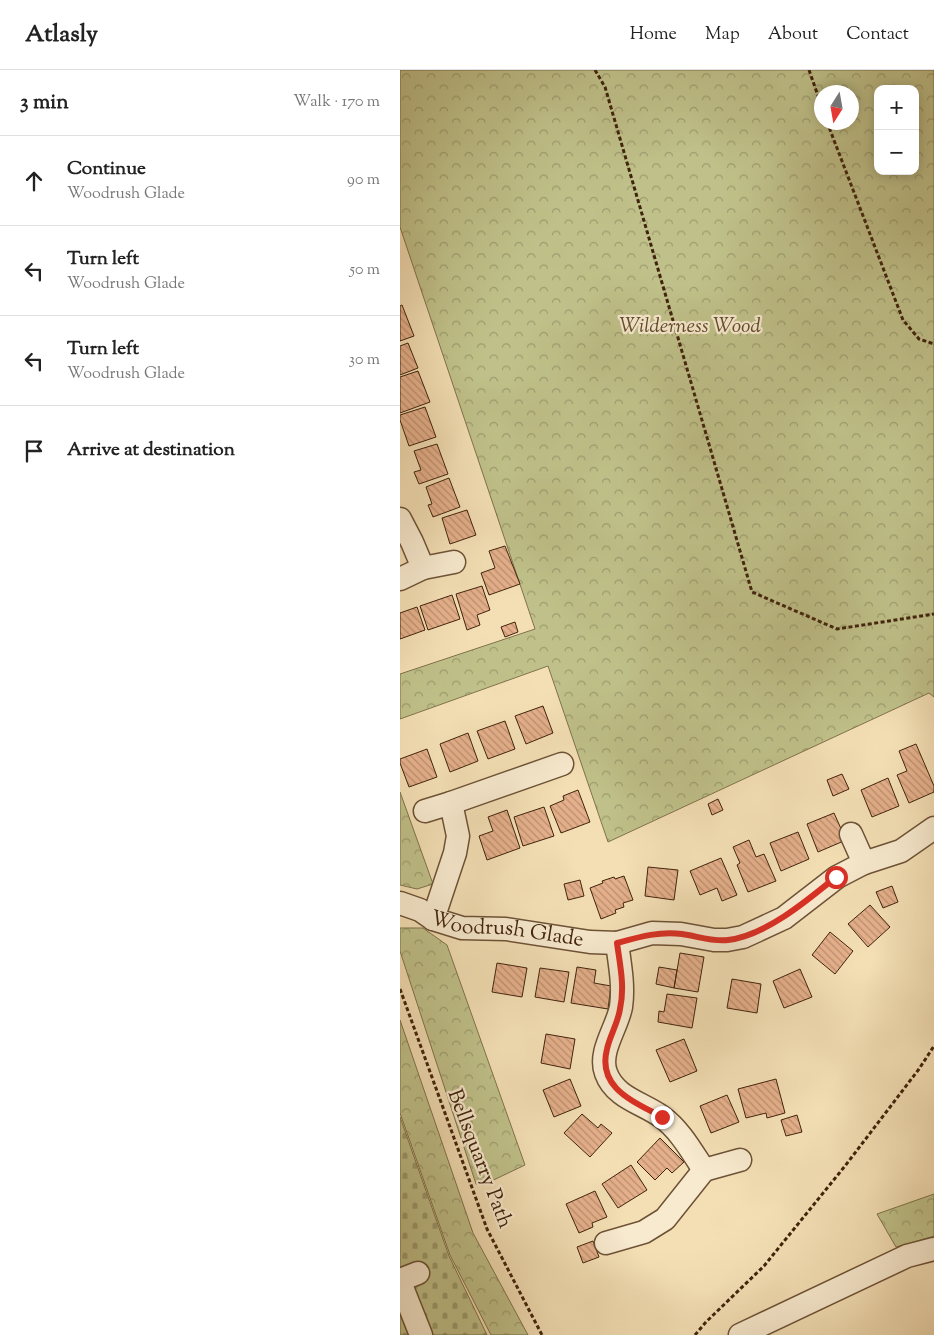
<!DOCTYPE html>
<meta charset="utf-8">
<style>
:root{--surface:#fff;--page:#f2f2f2;--text:#222;--muted:#767676;--line:#e0e0e0}
body{margin:0;font-family:"Sorts Mill Goudy",serif;background:var(--page);color:var(--text)}
.controls{position:absolute;right:15px;top:15px;display:grid;overflow:hidden;border-radius:10px;box-shadow:0 2px 12px #0003}
.controls button{width:45px;height:45px;display:grid;place-items:center;padding:0;border:0;border-bottom:1px solid var(--line);background:var(--surface);color:var(--text);font:25px sans-serif}
.compass{position:absolute;left:414px;top:15px;width:45px;height:45px;border-radius:50%;background:var(--surface);box-shadow:0 2px 12px #0003;rotate:191deg}
.stop{position:absolute;width:15px;height:15px;margin:-11px;border:4px solid #d93025;border-radius:50%;background:#fff}
.stop.end{background:#d93025;border-color:#fff;box-shadow:0 1px 5px #0008}
.list{margin:0;padding:0;list-style:none}
h2{display:flex;justify-content:space-between;align-items:center;height:65px;margin:0;padding:0 20px;font-size:21px}
h2 small{font-size:16px;font-weight:400;color:var(--muted)}
.list li{display:grid;grid-template-columns:32px 1fr auto;gap:15px;align-items:center;box-sizing:border-box;height:90px;padding:0 20px;border-top:1px solid var(--line)}
.list b{display:block;font-size:19px;white-space:nowrap}
.list p{margin:0;font-size:16px;white-space:nowrap;color:var(--muted)}
.list em{font-size:16px;font-style:normal;color:var(--muted)}
.icon{flex:none;width:28px;height:28px;fill:none;stroke:currentColor;stroke-width:2;stroke-linecap:round;stroke-linejoin:round}
.map{position:relative;flex:none;width:534px;height:1265px;overflow:hidden}
header{display:flex;align-items:center;gap:30px;box-sizing:border-box;height:70px;padding:0 25px;background:var(--surface);border-bottom:1px solid var(--line)}
header strong{font-size:24px}
nav{display:flex;gap:28px;margin-inline-start:auto;font-size:18px}
main{display:flex}
aside{flex:1;background:var(--surface)}
.map>svg:first-child{display:block}
.forest{fill:url(#forest-crowns);stroke:#80724b;fill-rule:evenodd}
.cemetery{fill:url(#cemetery-stones);stroke:#80724b}
.building{fill:url(#building-back-hatch);stroke:#40230c}
.lines{fill:none;stroke-linecap:round;stroke-linejoin:round}
.minor-casing{stroke:#6d5236;stroke-width:25}
.path{stroke:#40230c;stroke-width:3;stroke-dasharray:4 2.5;stroke-linecap:butt}
.minor{stroke:#f8eacf;stroke-width:22}
.route{stroke:#d93025;stroke-width:6}
.labels{text-anchor:middle;dominant-baseline:central;stroke-width:4.5;stroke-linejoin:round;paint-order:stroke}
.park-label{font-size:21px;font-style:italic;fill:#604a2c;stroke:#f8eacf}
.street-label{font-size:21px;fill:#40230c;stroke:#f8eacf}
</style>
<header>
<strong>Atlasly</strong>
<nav><a>Home</a><a>Map</a><a>About</a><a>Contact</a></nav>
</header>
<main>
<aside>
<h2>3 min<small>Walk · 170 m</small></h2>
<ul class="list">
<li><svg class="icon" aria-label="ahead" viewBox="0 0 24 24"><path d="M12 20V5M6 11l6-6 6 6"/></svg><div><b>Continue</b><p>Woodrush Glade</p></div><em>90 m</em></li>
<li><svg class="icon" aria-label="left" viewBox="0 0 24 24"><path d="M17 20v-9H6M10 6l-5 5 5 5"/></svg><div><b>Turn left</b><p>Woodrush Glade</p></div><em>50 m</em></li>
<li><svg class="icon" aria-label="left" viewBox="0 0 24 24"><path d="M17 20v-9H6M10 6l-5 5 5 5"/></svg><div><b>Turn left</b><p>Woodrush Glade</p></div><em>30 m</em></li>
<li><svg class="icon" aria-label="arrive" viewBox="0 0 24 24"><path d="M6 21V4h12l-3 4 3 4H6"/></svg><div><b>Arrive at destination</b></div></li>
</ul>
</aside>
<div class="map">
<svg width="534" height="1265" viewBox="0 0 534 1265">
<defs>
<pattern id="forest-crowns" width="20" height="18" patternUnits="userSpaceOnUse" patternTransform="scale(1.25)"><rect width="20" height="18" fill="#c0c18a"/><path d="M2 6a3 3 0 1 1 6 0M12 15a3 3 0 1 1 6 0" fill="none" stroke="#9d9c6f"/></pattern>
<pattern id="cemetery-stones" width="16" height="16" patternUnits="userSpaceOnUse" patternTransform="scale(1.25)"><rect width="16" height="16" fill="#c0c18a"/><path d="M2 7V4a2 2 0 0 1 4 0v3zM10 15v-3a2 2 0 0 1 4 0v3z" fill="#9d9c6f"/></pattern>
<pattern id="building-back-hatch" width="6" height="6" patternUnits="userSpaceOnUse" patternTransform="scale(1.25)"><rect width="6" height="6" fill="#e5b08b"/><path d="M-1 5l2 2M0 0l6 6M5-1l2 2" fill="none" stroke="#bb8f70"/></pattern>
</defs>
<rect width="100%" height="100%" fill="#f4dfb5"/>
<filter id="stains"><feTurbulence type="fractalNoise" baseFrequency=".004" numOctaves="4"/><feColorMatrix values="0 0 0 0 .2 0 0 0 0 .09 0 0 0 0 .02 0 0 0 .5 -.17"/></filter>
<radialGradient id="worn" r=".72"><stop offset=".6" stop-color="#630" stop-opacity="0"/><stop offset="1" stop-color="#630" stop-opacity=".3"/></radialGradient>
<path class="forest" d="M 0,0 L 534,0 L 534,627 L 529,623 L 208,772 L 148,596 L 0,649 L 0,604 L 135,559 L 0,157 ZM 478,19 L 515,19 L 515,101 L 478,101 ZM 452,22 L 452,52 L 422,52 L 422,22 Z
M 0,722 L 33,814 L 17,819 L 0,815 Z
M 0,858 L 23,858 L 47,875 L 125,1095 L 83,1115 L 76,1114 L 0,881 Z
M 0,950 L 73,1163 L 128,1265 L 91,1265 L 50,1185 L 0,1043 Z
M 534,1124 L 534,1166 L 496,1177 L 477,1144 Z"/>
<path class="cemetery" d="M 0,1047 L 49,1186 L 87,1265 L 0,1265 Z"/>
<path class="building" d="M 2,235 L 14,266 L 0,271 L 0,236 Z
M 8,273 L 18,298 L 0,305 L 0,276 Z
M 18,301 L 30,332 L 0,343 L 0,307 Z
M 25,337 L 36,367 L 9,376 L 0,350 L 0,345 Z
M 37,374 L 48,404 L 19,414 L 14,402 L 21,400 L 14,381 Z
M 49,408 L 60,437 L 33,447 L 28,435 L 32,434 L 26,417 Z
M 67,440 L 76,465 L 50,474 L 42,448 Z
M 105,476 L 120,514 L 89,525 L 81,503 L 95,498 L 89,481 Z
M 82,516 L 90,540 L 77,545 L 80,555 L 67,560 L 56,524 Z
M 52,525 L 60,549 L 28,560 L 20,536 Z
M 17,537 L 25,560 L 0,569 L 0,543 Z
M 115,552 L 118,562 L 105,567 L 101,557 Z
M 143,636 L 153,663 L 126,674 L 115,646 Z
M 105,651 L 115,679 L 88,689 L 77,661 Z
M 68,663 L 78,691 L 50,702 L 40,674 Z
M 516,674 L 534,716 L 534,722 L 509,733 L 497,705 L 507,701 L 499,681 Z
M 27,679 L 37,707 L 9,717 L 0,693 L 0,689 Z
M 442,704 L 449,719 L 433,726 L 427,710 Z
M 488,708 L 499,736 L 472,747 L 461,720 Z
M 178,720 L 190,752 L 161,763 L 150,736 L 164,730 L 163,726 Z
M 318,729 L 323,740 L 312,745 L 308,734 Z
M 144,737 L 154,766 L 123,776 L 114,747 Z
M 107,740 L 120,778 L 87,790 L 79,766 L 93,761 L 88,747 Z
M 434,743 L 446,770 L 418,782 L 407,754 Z
M 398,762 L 409,789 L 381,801 L 370,773 Z
M 349,770 L 356,787 L 364,784 L 376,811 L 348,822 L 337,795 L 340,793 L 333,777 Z
M 321,788 L 337,825 L 322,831 L 317,818 L 300,825 L 290,801 Z
M 248,797 L 278,800 L 274,830 L 245,826 Z
M 224,806 L 233,830 L 223,833 L 224,837 L 215,840 L 216,843 L 201,849 L 190,818 L 203,813 L 202,811 L 214,807 L 215,809 Z
M 180,810 L 184,826 L 168,830 L 164,814 Z
M 492,816 L 498,832 L 483,838 L 476,822 Z
M 470,835 L 490,857 L 468,877 L 448,854 Z
M 430,862 L 453,881 L 435,904 L 412,885 Z
M 280,883 L 304,887 L 298,922 L 274,918 Z
M 97,893 L 127,898 L 122,927 L 92,922 Z
M 177,897 L 196,900 L 194,913 L 211,916 L 208,939 L 171,933 Z
M 259,897 L 277,900 L 274,918 L 256,914 Z
M 140,898 L 169,902 L 164,932 L 135,927 Z
M 400,899 L 412,927 L 384,938 L 373,911 Z
M 332,909 L 361,914 L 357,943 L 327,938 Z
M 267,924 L 297,928 L 292,958 L 258,952 L 259,941 L 264,942 Z
M 146,964 L 175,969 L 170,999 L 141,993 Z
M 284,969 L 297,1001 L 270,1012 L 256,980 Z
M 170,1009 L 181,1036 L 154,1047 L 143,1020 Z
M 376,1009 L 385,1043 L 367,1048 L 366,1043 L 346,1048 L 338,1019 Z
M 327,1025 L 339,1052 L 311,1063 L 300,1036 Z
M 182,1044 L 198,1058 L 201,1054 L 212,1063 L 190,1087 L 164,1063 Z
M 397,1045 L 402,1062 L 386,1066 L 381,1050 Z
M 260,1068 L 284,1092 L 272,1103 L 267,1098 L 255,1110 L 237,1092 Z
M 231,1095 L 247,1120 L 218,1138 L 202,1114 Z
M 195,1121 L 207,1147 L 192,1153 L 193,1157 L 179,1163 L 166,1134 Z
M 193,1171 L 199,1187 L 183,1193 L 177,1177 Z"/>
<g class="lines">
<g class="minor-casing">
<g id="minor">
<path d="M 0,449 L 12,472 L 23,498 L 0,509"/>
<path d="M 23,498 L 54,492"/>
<path d="M 51,733 L 162,694"/>
<path d="M 25,741 L 51,733 L 58,766 L 55,783 L 33,849"/>
<path d="M 464,793 L 501,781 L 534,758"/>
<path id="s1" d="M 0,833 L 20,840 L 33,849 L 62,858 L 106,859 L 190,872 L 217,873 L 252,863 L 281,864 L 314,870 L 327,870 L 343,867 L 384,848 L 437,807 L 464,793 L 451,764"/>
<path d="M 217,873 C 220,895 224,916 221,937 C 217,958 198,982 206,1003 C 215,1028 243,1033 262,1047 C 280,1060 292,1082 304,1100 L 340,1090"/>
<path d="M 206,1173 L 244,1162 L 265,1149 L 304,1100"/>
<path d="M 0,1210 L 18,1203"/>
<path d="M 0,1212 L 21,1265"/>
<path d="M 340,1265 L 507,1186 L 534,1179"/>
</g>
</g>
<path class="path" d="M 195,0 L 205,17 L 352,522 L 437,559 L 534,544
M 409,0 L 422,37
M 427,52 L 503,250 L 519,269 L 534,274
M 0,919 L 87,1159 L 142,1265
M 295,1265 L 306,1252 L 364,1196 L 445,1096 L 519,999 L 534,976"/>
<use href="#minor" class="minor"/>
</g>
<g class="lines">
<path class="route" d="M 262,1047 C 233,1031 197,1018 207,979 C 210,965 218,953 220,939 C 225,917 220,895 217,873 C 239,867 259,861 282,864 C 297,866 312,872 328,870 C 365,866 408,830 436,807"/>
</g>
<g class="labels">
<g class="park-label">
<text x="290" y="257">Wilderness Wood</text>
</g>
<g class="street-label">
<text stroke="none"><textPath href="#s1" startOffset="112">Woodrush Glade</textPath></text>
<text transform="translate(79 1089) rotate(69)">Bellsquarry Path</text>
</g>
</g>
<rect width="100%" height="100%" filter="url(#stains)"/>
<rect width="100%" height="100%" fill="url(#worn)"/>
</svg>
<div class="controls">
<button>+</button>
<button>−</button>
</div>
<svg class="compass" viewBox="-18 -18 36 36"><path d="M0-13l5 13h-10z" fill="#e53935"/><path d="M0 13l5-13h-10z" fill="#767676"/></svg>
<div class="stop" style="left:436px;top:807px"></div>
<div class="stop end" style="left:262px;top:1047px"></div>
</div>
</main>
